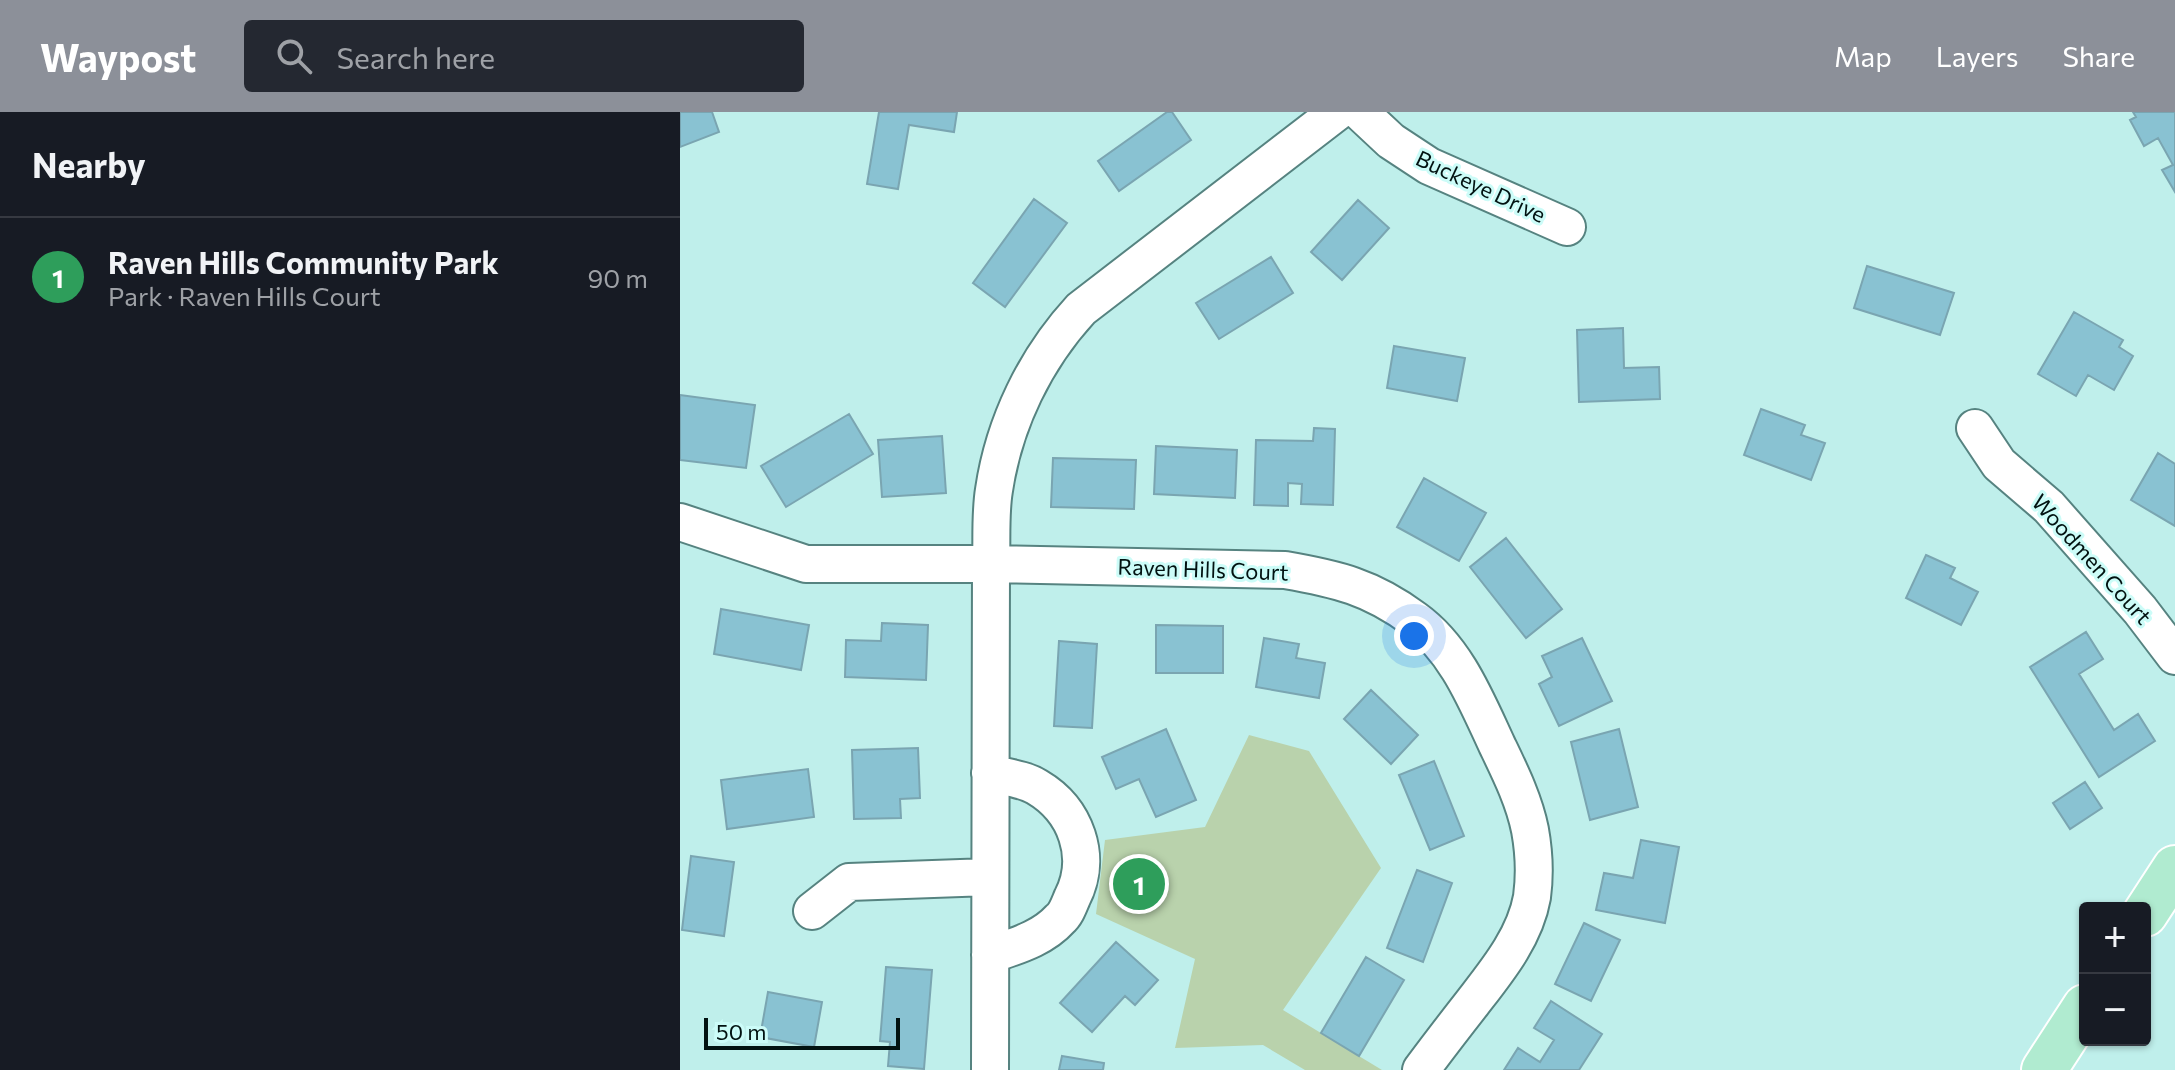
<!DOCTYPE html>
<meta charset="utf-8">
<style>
:root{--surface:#171b24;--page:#242831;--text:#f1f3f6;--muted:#9ea1a6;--line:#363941;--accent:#8c9099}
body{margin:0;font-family:Commissioner,sans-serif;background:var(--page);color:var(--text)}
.controls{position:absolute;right:24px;bottom:24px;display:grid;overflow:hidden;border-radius:8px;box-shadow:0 2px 6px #0004}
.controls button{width:72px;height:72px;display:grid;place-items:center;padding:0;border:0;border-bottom:2px solid var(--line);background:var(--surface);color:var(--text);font:40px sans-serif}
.scale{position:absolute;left:24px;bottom:20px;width:196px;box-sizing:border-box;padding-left:8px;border:4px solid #021211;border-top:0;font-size:22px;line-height:28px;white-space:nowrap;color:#021211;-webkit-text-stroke:6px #ccfcf8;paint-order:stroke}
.you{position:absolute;left:734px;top:524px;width:28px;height:28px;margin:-20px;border:6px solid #fff;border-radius:50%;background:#1a73e8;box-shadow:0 0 0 12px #1a73e833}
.badge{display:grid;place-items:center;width:52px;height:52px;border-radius:50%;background:var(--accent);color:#fff;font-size:26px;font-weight:700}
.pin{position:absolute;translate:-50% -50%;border:4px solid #fff;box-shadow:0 2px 8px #0006}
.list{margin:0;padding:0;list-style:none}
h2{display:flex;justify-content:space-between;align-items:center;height:104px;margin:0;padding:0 32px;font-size:34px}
h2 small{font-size:26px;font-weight:400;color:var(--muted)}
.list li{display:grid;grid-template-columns:52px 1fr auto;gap:24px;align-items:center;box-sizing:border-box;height:120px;padding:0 32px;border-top:2px solid var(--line)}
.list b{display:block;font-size:30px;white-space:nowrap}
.list p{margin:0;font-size:26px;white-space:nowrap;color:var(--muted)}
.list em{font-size:26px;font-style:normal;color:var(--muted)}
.icon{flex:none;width:44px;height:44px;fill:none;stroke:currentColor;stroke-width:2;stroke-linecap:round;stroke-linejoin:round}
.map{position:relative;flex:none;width:1495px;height:958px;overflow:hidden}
header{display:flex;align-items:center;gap:48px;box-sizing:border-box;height:112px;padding:0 40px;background:var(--accent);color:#fff}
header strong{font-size:38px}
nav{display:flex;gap:44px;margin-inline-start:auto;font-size:28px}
.search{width:560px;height:72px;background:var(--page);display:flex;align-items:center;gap:20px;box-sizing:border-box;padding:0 28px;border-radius:8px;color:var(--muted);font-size:30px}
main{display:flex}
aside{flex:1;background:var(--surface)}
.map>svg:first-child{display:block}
.green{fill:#b9d2ac}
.building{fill:#89c2d2;stroke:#7aa5b1;stroke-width:2}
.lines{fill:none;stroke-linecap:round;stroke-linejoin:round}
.minor-casing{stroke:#568380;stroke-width:40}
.major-casing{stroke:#fff;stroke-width:48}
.minor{stroke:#fff;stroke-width:36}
.major{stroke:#b0ebd0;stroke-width:44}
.labels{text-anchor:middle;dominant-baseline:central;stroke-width:6;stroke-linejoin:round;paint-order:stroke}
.street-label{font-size:22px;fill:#021211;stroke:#ccfcf8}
</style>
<header>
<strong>Waypost</strong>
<div class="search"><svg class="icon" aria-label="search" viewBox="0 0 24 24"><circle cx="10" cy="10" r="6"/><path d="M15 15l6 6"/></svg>Search here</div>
<nav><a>Map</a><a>Layers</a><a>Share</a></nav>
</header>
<main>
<aside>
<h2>Nearby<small></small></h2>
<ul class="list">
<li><span class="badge" style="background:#2e9e5b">1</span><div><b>Raven Hills Community Park</b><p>Park · Raven Hills Court</p></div><em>90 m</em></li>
</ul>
</aside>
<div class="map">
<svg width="1495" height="958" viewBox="0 0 1495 958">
<rect width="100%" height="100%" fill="#bfefeb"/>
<path class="green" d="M 569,623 L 629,639 L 701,756 L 603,898 L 702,958 L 625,958 L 583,933 L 495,936 L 515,847 L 416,802 L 425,728 L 525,715 Z"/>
<path class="building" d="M 0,0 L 32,0 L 39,20 L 0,35 Z
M 199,0 L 277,0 L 274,20 L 229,13 L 218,77 L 187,72 Z
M 487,0 L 492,0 L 511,28 L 439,79 L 418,49 Z
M 1453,0 L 1495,0 L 1495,80 L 1482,58 L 1493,53 L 1478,26 L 1464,34 L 1450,8 L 1456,5 Z
M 354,87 L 387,111 L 325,195 L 293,171 Z
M 678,88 L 709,116 L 662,168 L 631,140 Z
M 591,145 L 613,181 L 539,227 L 516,191 Z
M 1187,154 L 1274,181 L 1260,223 L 1174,196 Z
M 1394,200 L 1443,228 L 1439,235 L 1453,244 L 1434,278 L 1408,263 L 1396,284 L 1358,262 Z
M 943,216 L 944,256 L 979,255 L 980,287 L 899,290 L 897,218 Z
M 714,234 L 785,246 L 777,289 L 707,276 Z
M 0,283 L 75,293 L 66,356 L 0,348 Z
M 1081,297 L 1125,313 L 1121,323 L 1145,331 L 1131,368 L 1064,343 Z
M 169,302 L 193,342 L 106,395 L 81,354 Z
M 634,316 L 655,317 L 653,393 L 621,392 L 622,372 L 608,371 L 608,394 L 574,393 L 576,328 L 633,329 Z
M 262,324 L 266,381 L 202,385 L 198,328 Z
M 476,334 L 557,338 L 555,386 L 474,382 Z
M 1478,341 L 1495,352 L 1495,414 L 1451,388 Z
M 373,346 L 456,348 L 454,397 L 371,395 Z
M 744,366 L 806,401 L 779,449 L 717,415 Z
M 826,426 L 882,497 L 846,526 L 790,455 Z
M 1246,443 L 1275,456 L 1270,466 L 1298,480 L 1281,513 L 1226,486 Z
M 41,497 L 129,513 L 121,558 L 34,542 Z
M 202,511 L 248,513 L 246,568 L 165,565 L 166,528 L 201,529 Z
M 476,513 L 543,514 L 543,561 L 476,561 Z
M 1406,520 L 1423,547 L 1399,562 L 1434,618 L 1458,602 L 1475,629 L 1419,665 L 1350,555 Z
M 584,526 L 619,532 L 616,546 L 645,551 L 639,586 L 576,575 Z
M 902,526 L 932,589 L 879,614 L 859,572 L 872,565 L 862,544 Z
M 379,529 L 417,532 L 412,616 L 374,614 Z
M 691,578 L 738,623 L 711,652 L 664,607 Z
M 486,617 L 516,688 L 476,705 L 459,667 L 436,677 L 422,645 Z
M 939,617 L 958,695 L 910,708 L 891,630 Z
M 238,636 L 240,686 L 220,687 L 221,706 L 174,707 L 172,638 Z
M 754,649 L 784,724 L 750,738 L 719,663 Z
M 128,657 L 134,705 L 47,717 L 41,668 Z
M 1405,670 L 1422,696 L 1390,717 L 1373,691 Z
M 961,728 L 999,735 L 985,811 L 916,798 L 924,761 L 953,766 Z
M 11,744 L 54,750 L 44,824 L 2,818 Z
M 737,758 L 772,771 L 743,850 L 707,836 Z
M 904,811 L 940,828 L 911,889 L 875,872 Z
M 436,830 L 478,868 L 455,893 L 445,884 L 412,920 L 380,891 Z
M 686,845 L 724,868 L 679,944 L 641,921 Z
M 206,855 L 252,858 L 244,957 L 208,954 L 210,930 L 200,929 Z
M 88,880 L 142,890 L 134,935 L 80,925 Z
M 871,889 L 922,922 L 899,958 L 824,958 L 838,936 L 860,950 L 874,928 L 854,916 Z
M 382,944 L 424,951 L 423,958 L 379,958 Z"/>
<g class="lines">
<g class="minor-casing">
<path id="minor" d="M 680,0 L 711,29 L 749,54 L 887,115
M 1295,316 L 1319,352 L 1369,395 L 1460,498 L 1495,544
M 0,410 L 126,452 L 311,452 L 605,458 C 657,467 691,475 734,507 C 776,537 796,588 817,633 C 830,660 844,688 850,718 C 854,740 855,763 852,785 C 845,825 817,859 793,890 C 775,913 758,935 741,958
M 310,661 C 325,665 344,667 357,675 C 396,698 413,745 392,786 C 389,793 386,802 380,807 C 362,827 335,834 310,843
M 132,799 L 169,770 L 309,765
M 310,958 L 311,452 C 312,428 310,402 314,378 C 324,311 355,247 401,197 L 657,0"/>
</g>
<g class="major-casing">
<path id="major" d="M 1465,802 L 1495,756
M 1364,958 L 1405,895"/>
</g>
<use href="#minor" class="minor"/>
<use href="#major" class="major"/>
</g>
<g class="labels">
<g class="street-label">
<text transform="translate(801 74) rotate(25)">Buckeye Drive</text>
<text transform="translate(1412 447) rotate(48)">Woodmen Court</text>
<text transform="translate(523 457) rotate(2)">Raven Hills Court</text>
</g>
</g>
</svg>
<div class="controls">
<button>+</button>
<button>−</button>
</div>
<div class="scale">50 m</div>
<div class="you"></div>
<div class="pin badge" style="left:459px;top:772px;background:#2e9e5b">1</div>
</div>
</main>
